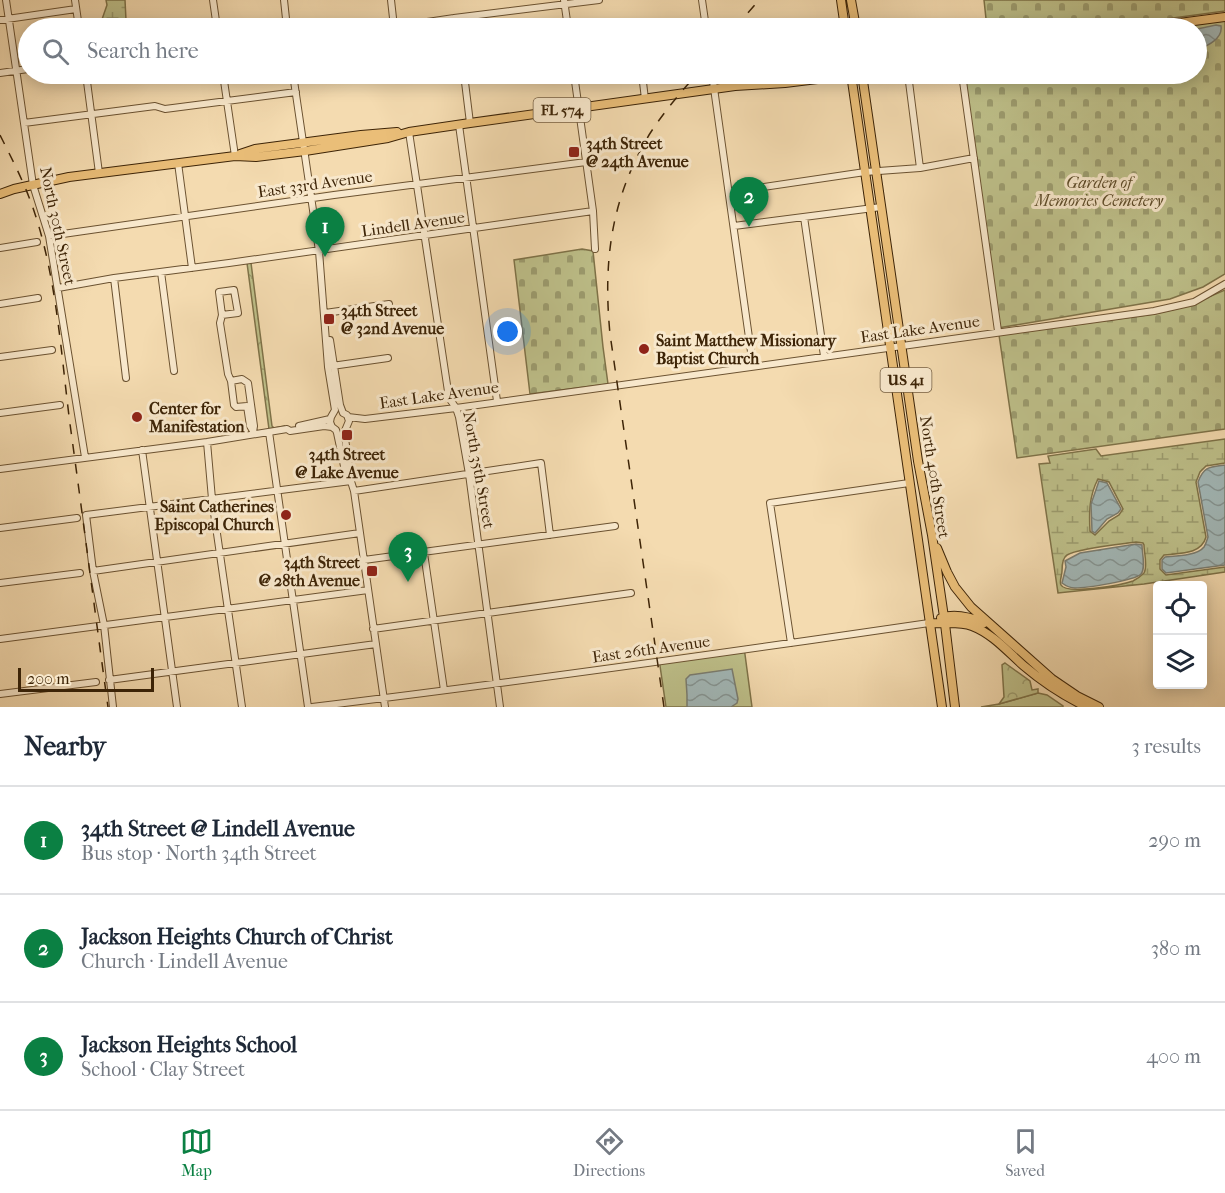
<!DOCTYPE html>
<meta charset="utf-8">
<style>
:root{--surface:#fff;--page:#f6f6f7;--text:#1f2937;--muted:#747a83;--line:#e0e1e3;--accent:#0b8043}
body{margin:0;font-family:"IM FELL French Canon",serif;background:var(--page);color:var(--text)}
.controls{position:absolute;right:18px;bottom:18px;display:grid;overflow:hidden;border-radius:6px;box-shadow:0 3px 15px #0003}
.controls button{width:54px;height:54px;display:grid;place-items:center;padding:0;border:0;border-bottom:2px solid var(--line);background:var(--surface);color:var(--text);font:30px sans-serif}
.scale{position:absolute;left:18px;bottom:15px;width:136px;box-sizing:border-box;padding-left:6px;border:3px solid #3d2407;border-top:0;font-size:16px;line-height:21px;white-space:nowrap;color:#3d2407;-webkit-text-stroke:4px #f8e8cc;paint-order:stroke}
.you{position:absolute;left:508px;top:332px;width:21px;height:21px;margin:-15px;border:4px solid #fff;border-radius:50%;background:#1a73e8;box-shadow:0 0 0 9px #1a73e833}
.badge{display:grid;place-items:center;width:39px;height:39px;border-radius:50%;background:var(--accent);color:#fff;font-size:20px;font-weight:700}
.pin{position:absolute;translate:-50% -50px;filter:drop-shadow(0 2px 3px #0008)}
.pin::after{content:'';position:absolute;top:32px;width:21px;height:18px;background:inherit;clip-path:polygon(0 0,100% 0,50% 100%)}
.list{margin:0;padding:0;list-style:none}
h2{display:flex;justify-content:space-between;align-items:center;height:78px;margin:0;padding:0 24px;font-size:26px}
h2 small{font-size:20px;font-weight:400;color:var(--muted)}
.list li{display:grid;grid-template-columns:39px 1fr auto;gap:18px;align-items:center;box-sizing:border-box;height:108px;padding:0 24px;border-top:2px solid var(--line)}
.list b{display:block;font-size:22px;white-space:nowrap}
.list p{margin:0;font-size:20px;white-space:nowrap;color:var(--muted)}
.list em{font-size:20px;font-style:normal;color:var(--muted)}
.icon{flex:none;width:33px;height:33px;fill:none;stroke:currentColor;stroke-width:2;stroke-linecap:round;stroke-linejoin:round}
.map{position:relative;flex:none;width:1225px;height:707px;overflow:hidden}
.search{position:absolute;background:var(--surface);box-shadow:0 3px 15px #0003;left:18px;right:18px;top:18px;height:66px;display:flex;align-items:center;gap:15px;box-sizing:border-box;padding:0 21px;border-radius:33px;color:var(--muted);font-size:22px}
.sheet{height:402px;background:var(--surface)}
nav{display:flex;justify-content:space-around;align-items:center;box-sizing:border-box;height:84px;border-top:2px solid var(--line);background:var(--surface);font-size:16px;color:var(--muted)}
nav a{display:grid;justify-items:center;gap:3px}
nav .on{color:var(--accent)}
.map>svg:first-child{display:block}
.grass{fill:#bec08a;stroke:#7e7248;stroke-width:1.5}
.forest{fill:url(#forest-crowns);stroke:#7e7248;stroke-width:1.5}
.wetland{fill:url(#wetland-marsh);stroke:#7e7248;stroke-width:1.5;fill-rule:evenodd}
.cemetery{fill:url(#cemetery-stones);stroke:#7e7248;stroke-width:1.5}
.water{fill:url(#water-waves);stroke:#7a7d71;stroke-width:1.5}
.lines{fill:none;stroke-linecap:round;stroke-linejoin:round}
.minor-casing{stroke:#6b5231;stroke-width:8}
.major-casing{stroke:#3d2407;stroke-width:10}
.minor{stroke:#f8e8cc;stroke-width:6}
.major{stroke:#eabe78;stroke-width:8}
.rail{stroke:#3d2407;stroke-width:1.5;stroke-dasharray:10 10;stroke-linecap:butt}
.poi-dot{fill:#8f2418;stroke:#f8e8cc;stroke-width:2}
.labels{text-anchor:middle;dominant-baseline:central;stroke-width:6;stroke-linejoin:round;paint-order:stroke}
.shield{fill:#f8e8cc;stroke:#755f42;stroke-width:1.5}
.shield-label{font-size:15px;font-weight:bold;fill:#3d2407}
.poi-label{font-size:16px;font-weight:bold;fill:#3d2407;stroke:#f8e8cc;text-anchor:start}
.park-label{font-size:16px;font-style:italic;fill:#5d4b28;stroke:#f8e8cc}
.street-label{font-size:16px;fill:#3d2407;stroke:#f8e8cc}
</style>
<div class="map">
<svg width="1225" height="707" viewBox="0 0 1225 707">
<defs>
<pattern id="forest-crowns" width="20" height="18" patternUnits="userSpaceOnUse" patternTransform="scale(1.5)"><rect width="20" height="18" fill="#bec08a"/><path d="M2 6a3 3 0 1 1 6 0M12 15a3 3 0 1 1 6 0" fill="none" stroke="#9c9c6f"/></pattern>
<pattern id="wetland-marsh" width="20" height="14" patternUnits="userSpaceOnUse" patternTransform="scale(1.5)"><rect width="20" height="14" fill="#bec08a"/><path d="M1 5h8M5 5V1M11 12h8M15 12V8" fill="none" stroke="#9c9c6f"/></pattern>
<pattern id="cemetery-stones" width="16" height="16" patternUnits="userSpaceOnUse" patternTransform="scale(1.5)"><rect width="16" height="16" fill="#bec08a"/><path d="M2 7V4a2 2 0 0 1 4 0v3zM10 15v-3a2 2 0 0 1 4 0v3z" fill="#9c9c6f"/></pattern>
<pattern id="water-waves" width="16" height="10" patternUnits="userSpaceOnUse" patternTransform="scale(1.5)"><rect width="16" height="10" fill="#a2b8b8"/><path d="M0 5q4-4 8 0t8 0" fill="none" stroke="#859594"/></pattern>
</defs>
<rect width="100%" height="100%" fill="#f4dbb0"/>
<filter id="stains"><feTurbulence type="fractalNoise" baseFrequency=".00333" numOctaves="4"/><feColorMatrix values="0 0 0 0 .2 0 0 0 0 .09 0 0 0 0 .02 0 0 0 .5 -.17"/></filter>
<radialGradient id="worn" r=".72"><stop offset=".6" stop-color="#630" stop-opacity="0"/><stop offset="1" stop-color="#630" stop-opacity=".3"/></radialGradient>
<path class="grass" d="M 744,647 L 752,707 L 666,707 L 659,659 Z
M 1038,693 L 1047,695 L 1063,706 L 1063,707 L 981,707 L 999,704 Z"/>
<path class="forest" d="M 247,263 L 251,263 L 272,426 L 274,428 L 285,426 L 269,429 Z
M 1005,663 L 1030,681 L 1032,690 L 1038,689 L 1038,693 L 999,704 L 1004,697 L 1002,665 Z"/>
<path class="wetland" d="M 106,0 L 125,0 L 126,20 L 121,28 L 99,28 L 107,5 Z
M 1225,439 L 1225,463 L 1206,466 L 1200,472 L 1196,482 L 1206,537 C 1201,555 1179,553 1164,555 L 1160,560 L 1160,569 L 1166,575 L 1225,567 L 1225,572 L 1144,584 L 1058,593 L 1039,464 L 1050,463 L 1048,456 L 1096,449 L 1101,456 ZM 1098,479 L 1109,482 L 1123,509 L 1119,515 L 1109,521 L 1095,535 L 1090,531 C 1089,513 1089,496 1098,479 ZM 1136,542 L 1143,543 L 1144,545 C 1144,553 1148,566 1144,573 C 1141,576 1137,579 1133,581 C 1122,585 1066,595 1061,585 C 1059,581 1062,576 1062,571 C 1062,566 1062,558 1067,555 C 1078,548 1121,544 1136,542 Z"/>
<path class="cemetery" d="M 984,0 L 1225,0 L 1225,11 L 1099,28 L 987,28 Z
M 1225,20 L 1225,274 L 1203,287 L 1170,299 L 998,328 L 962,74 L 1196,74 L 1196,28 L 1166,28 Z
M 582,249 L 593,251 L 603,347 L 608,384 L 530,394 L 514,260 Z
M 1225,290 L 1225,429 L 1017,458 L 999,335 L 1154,314 L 1188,306 Z"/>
<path class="water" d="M 1216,25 L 1221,26 C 1223,39 1207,46 1197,50 L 1197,29 Z
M 1225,465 L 1225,565 L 1166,573 L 1162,569 L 1162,560 L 1165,557 C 1175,556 1197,556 1204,547 C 1206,544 1207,540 1208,537 L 1198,482 C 1204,466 1210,467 1225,465 Z
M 1099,481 L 1107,483 L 1121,509 L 1118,513 L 1107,519 L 1095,533 L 1092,531 L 1091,504 Z
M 1136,544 L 1142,545 C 1142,553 1146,568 1141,574 C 1134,581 1085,588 1075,588 C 1069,588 1066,586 1062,583 L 1066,567 L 1065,561 L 1080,553 Z
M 732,669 L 738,699 L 737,703 L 731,707 L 687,707 L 687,695 L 686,679 L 690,675 Z"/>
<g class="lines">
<g class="minor-casing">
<path id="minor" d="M 6,0 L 33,185 L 49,236 L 85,457
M 75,0 L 79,28
M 213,0 L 217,28
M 284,0 L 287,28
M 391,0 L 394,27
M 564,0 L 568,28
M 702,0 L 706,28
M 454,18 L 456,28
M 0,20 L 76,9
M 387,28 L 454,18 L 599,0
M 0,73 L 28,69
M 86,74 L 99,173
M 223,74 L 235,156
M 293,74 L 319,251 L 328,367 L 335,410 L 331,417 L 330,422 L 332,427 L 336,430 L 337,433 L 345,471 L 349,475 L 354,491 L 385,707
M 464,74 L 470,123
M 574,74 L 593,211 L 595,249
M 642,74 L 645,99
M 712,74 L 753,366
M 908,74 L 920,168
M 962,74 L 998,331
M 24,123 L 155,106 L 165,109 L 296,92
M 459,125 L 497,401
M 409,132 L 449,398 L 456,408 L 459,417 L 469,474 L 500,707
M 178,163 L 192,268
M 730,192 L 865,172 L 920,168 L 974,158
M 804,217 L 824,356
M 734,226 L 881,207
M 49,236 L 334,195 L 586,162
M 0,248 L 37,242
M 161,272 L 174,371
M 114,278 L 126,378
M 58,288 L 114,278 L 229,263 L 593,211
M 0,304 L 38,298
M 325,313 L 389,304
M 222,315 L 238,313 L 234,290 L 219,292 L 222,315 L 220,323 L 228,374 L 231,381 L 234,405 L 236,407 L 247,406 L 250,426 L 253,431
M 330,340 L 340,405 L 343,413 L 347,415 L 349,421 L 344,433 L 350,470 L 349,475
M 0,357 L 52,350
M 332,366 L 388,358
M 231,381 L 242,379 L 248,383 L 254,426 L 253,432
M 0,413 L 60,405
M 348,417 L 365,419 L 456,408 L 1154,311 L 1194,302 L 1225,284
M 299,426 L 330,419
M 269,432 L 308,707
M 207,442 L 212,499 L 242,707
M 142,450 L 177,707
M 0,469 L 207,442 L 287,429 L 290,431 L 324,426 L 332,427
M 354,491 L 541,463 L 550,535
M 0,528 L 77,518
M 424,553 L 444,690
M 364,560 L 615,526
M 93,571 L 360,533
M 0,583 L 80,573
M 373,629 L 631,593
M 0,639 L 368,590
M 791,643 L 770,503 L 909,483
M 109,680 L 376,644
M 0,694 L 96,682
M 113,707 L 104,625 L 93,571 L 86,515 L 351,481
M 312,707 C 518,682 724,653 929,623"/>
</g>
<g class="major-casing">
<path id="major" d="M 841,0 L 845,28
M 851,0 L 856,28
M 1141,28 L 1225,17
M 851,74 L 942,707
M 862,74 L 918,461 L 932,535 L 945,624 L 955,707
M 759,81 L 796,74
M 240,154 L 255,149 L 361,135 L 397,132
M 0,194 L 14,189 L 69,177 L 235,156 L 256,157 L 305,151 L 388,138 L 409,132 L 470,123 L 735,86 L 785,83 L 858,74
M 937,548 L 947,572 L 955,587 L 971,607 L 1052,679 L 1077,696 L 1099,707
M 941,618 C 955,613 970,617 984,623
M 929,623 C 943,624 959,621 972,626 C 993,634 1008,652 1024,666 C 1044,683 1064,696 1087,707"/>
</g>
<use href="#minor" class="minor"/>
<use href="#major" class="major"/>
<path class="rail" d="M 735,28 L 759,0
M 0,135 C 13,161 26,186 35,214 C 57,281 61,354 70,424 C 83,518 95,613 108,707
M 664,707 L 610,334 C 603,261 611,199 649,135 C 663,113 680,93 697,74"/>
</g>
<g class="poi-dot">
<rect x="568" y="146" width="12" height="12" rx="3"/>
<rect x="323" y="313" width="12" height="12" rx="3"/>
<circle cx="644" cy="349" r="6"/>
<circle cx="137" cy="417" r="6"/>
<rect x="341" y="429" width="12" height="12" rx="3"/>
<circle cx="286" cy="515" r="6"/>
<rect x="366" y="565" width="12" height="12" rx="3"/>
</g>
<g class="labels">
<g class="shield">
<rect x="533.5" y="98" width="57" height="24" rx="4.5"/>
<rect x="880.5" y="368" width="51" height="24" rx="4.5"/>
</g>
<g class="shield-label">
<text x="562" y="110">FL 574</text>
<text x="906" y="380">US 41</text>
</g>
<g class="poi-label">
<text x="586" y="143">34th Street<tspan x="586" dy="18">@ 24th Avenue</tspan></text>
<text x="341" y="310">34th Street<tspan x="341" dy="18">@ 32nd Avenue</tspan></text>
<text x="656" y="340">Saint Matthew Missionary<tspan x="656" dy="18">Baptist Church</tspan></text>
<text x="149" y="408">Center for<tspan x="149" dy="18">Manifestation</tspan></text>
<text x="347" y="454" text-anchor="middle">34th Street<tspan x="347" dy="18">@ Lake Avenue</tspan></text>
<text x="274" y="506" text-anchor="end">Saint Catherines<tspan x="274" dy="18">Episcopal Church</tspan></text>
<text x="360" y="562" text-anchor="end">34th Street<tspan x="360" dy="18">@ 28th Avenue</tspan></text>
</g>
<g class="park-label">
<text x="1099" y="182">Garden of<tspan x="1099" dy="18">Memories Cemetery</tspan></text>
</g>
<g class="street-label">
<text transform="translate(315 184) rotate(-8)">East 33rd Avenue</text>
<text transform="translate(413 224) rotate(-8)">Lindell Avenue</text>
<text transform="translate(58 226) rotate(78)">North 30th Street</text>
<text transform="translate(920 329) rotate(-8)">East Lake Avenue</text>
<text transform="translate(439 395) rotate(-8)">East Lake Avenue</text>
<text transform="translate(479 470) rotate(80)">North 35th Street</text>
<text transform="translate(935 477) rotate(81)">North 40th Street</text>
<text transform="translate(651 649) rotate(-8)">East 26th Avenue</text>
</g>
</g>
<rect width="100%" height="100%" filter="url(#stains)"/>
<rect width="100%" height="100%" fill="url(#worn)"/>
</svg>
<div class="controls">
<button><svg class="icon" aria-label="locate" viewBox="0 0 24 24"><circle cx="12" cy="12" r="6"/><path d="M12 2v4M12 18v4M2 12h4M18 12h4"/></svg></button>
<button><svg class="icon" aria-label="layers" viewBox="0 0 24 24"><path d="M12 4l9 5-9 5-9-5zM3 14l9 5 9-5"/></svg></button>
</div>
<div class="scale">200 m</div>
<div class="you"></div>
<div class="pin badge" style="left:325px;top:257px">1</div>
<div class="pin badge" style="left:749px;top:227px">2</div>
<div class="pin badge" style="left:408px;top:582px">3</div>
<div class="search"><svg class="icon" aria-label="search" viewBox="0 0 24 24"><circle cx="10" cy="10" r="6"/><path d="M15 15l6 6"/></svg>Search here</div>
</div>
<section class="sheet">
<h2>Nearby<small>3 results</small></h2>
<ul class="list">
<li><span class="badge">1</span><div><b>34th Street @ Lindell Avenue</b><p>Bus stop · North 34th Street</p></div><em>290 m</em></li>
<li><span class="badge">2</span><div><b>Jackson Heights Church of Christ</b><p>Church · Lindell Avenue</p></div><em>380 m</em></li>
<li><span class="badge">3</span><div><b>Jackson Heights School</b><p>School · Clay Street</p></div><em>400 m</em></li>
</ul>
</section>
<nav>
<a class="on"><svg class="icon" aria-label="map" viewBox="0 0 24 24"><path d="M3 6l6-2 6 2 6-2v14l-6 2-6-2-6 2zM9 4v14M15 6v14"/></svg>Map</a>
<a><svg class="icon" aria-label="directions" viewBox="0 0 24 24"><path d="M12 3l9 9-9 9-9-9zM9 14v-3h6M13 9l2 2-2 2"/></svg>Directions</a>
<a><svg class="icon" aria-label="saved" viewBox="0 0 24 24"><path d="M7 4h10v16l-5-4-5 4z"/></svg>Saved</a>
</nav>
